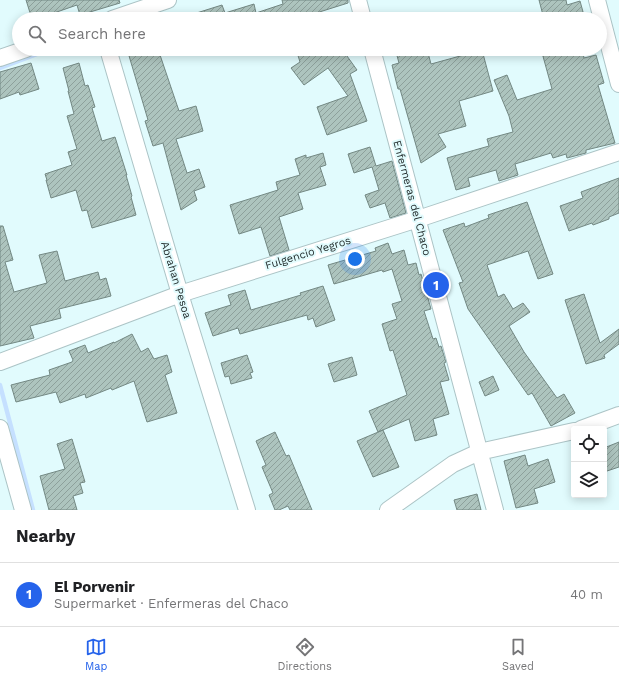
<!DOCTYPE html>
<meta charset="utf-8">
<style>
:root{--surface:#fff;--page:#f2f2f2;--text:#202124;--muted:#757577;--line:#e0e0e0;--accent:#2563eb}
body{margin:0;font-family:"Work Sans",sans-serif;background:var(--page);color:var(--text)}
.controls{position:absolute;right:12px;bottom:12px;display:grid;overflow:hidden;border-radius:4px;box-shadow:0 2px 10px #0003}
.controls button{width:36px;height:36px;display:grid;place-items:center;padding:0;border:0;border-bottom:1px solid var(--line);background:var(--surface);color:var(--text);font:20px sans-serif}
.you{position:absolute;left:355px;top:259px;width:14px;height:14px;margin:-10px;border:3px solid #fff;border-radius:50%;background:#1a73e8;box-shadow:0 0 0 6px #1a73e833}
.badge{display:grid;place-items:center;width:26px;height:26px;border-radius:50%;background:var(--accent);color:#fff;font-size:13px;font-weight:700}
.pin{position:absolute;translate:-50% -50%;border:2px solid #fff;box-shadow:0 1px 4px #0006}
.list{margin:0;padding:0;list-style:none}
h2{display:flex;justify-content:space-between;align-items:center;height:52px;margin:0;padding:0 16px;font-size:17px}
h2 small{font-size:13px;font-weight:400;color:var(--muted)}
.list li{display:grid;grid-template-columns:26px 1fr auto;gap:12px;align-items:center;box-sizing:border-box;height:64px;padding:0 16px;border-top:1px solid var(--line)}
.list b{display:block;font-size:15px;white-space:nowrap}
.list p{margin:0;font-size:13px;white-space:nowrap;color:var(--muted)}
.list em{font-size:13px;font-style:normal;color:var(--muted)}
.icon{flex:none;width:22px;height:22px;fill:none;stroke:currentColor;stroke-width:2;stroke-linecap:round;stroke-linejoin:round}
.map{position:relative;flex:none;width:619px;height:510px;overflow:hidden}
.search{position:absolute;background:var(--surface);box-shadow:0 2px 10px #0003;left:12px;right:12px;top:12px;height:44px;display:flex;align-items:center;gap:10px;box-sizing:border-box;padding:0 14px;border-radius:22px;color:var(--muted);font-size:15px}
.sheet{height:116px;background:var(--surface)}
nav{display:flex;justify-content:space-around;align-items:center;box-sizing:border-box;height:56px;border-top:1px solid var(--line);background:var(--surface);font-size:11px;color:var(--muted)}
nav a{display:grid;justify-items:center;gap:2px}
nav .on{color:var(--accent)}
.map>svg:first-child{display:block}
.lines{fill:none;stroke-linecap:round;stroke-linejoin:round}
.stream{stroke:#c5e0ff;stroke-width:4.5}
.building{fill:url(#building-hatch);stroke:#738883}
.minor-casing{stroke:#acc4c6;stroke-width:18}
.minor{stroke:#fff;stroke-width:16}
.labels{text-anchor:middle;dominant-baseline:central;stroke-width:4;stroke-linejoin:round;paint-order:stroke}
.street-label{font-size:11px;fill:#252f2f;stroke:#e1fbfd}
</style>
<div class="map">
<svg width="619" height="510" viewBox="0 0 619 510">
<defs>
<pattern id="building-hatch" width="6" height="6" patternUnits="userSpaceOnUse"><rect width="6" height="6" fill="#adc4be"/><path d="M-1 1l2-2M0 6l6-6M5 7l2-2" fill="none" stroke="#8da09b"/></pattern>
</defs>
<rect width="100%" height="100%" fill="#e1fbfd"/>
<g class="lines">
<path class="stream" d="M 0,68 L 45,51 L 44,49
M 0,385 L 33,510"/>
</g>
<path class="building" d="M 26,0 L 119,0 L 120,3 L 80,15 L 77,5 L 51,14 L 53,19 L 32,19 Z
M 282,0 L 348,0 L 348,3 L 313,14 L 314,19 L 187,19 L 187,16 L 222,5 L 225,13 L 254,4 L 256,13 L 283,4 Z
M 539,0 L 566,0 L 567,5 L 580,1 L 585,19 L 544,19 Z
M 127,49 L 158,49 L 179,111 L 196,106 L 203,131 L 176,139 L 187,173 L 199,169 L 205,187 L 194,191 L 197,200 L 181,210 L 163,143 L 153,146 L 145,121 L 148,120 Z
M 296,49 L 342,49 L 357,70 L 350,74 L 367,121 L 327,135 L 317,107 L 348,96 L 328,68 L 304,85 L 291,68 L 300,62 Z
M 406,49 L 427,49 L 431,64 L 482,50 L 493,91 L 459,101 L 466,126 L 438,134 L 446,147 L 421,163 L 400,89 L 398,89 L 392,65 L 399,63 L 396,52 Z
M 541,49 L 582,49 L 584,58 L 596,55 L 604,83 L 598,85 L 615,143 L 586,150 L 586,153 L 567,158 L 566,154 L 553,158 L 551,153 L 515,164 L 518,175 L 499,181 L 496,170 L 468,178 L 470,186 L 456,190 L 447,158 L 489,146 L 487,139 L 513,132 L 509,116 L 494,80 L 507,75 L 517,100 L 552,89 Z
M 31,63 L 39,89 L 20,95 L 19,92 L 0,99 L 0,72 Z
M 79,63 L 85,86 L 88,85 L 95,107 L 92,108 L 102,141 L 115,137 L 127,175 L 126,175 L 132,196 L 131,197 L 136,215 L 92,228 L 87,210 L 82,211 L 76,190 L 51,198 L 46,180 L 47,180 L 45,174 L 72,165 L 68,152 L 77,149 L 67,116 L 74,114 L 68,91 L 69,91 L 63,68 Z
M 370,147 L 376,166 L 392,161 L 406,213 L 390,218 L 385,203 L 370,208 L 365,195 L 379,190 L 372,167 L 354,173 L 348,154 Z
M 323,153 L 326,165 L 320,167 L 326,185 L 298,193 L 303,209 L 279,217 L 289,250 L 270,256 L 261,227 L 239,234 L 230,205 L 278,190 L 276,182 L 300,175 L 295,159 L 306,155 L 306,158 Z
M 619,178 L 619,213 L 609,217 L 609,219 L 593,225 L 592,223 L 569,231 L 560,206 L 583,198 L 581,192 Z
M 527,202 L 553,274 L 538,279 L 528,251 L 487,265 L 498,297 L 504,294 L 513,309 L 523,303 L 530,312 L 509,326 L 524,352 L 557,398 L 564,394 L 575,413 L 551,426 L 532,393 L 528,395 L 468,309 L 459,283 L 463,282 L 443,230 L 464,223 L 465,227 L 489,218 L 488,215 Z
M 0,226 L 3,226 L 13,260 L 5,262 L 14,292 L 47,283 L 39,255 L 57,251 L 65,281 L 98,272 L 100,280 L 106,278 L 111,296 L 59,309 L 61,318 L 30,326 L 34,338 L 0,346 Z
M 388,243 L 392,254 L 404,250 L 408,265 L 416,263 L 419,275 L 421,274 L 431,309 L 424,311 L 433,339 L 436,338 L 439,347 L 441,346 L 446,362 L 444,363 L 449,380 L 440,382 L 449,414 L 433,419 L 437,435 L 415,441 L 409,419 L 378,432 L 369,411 L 407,395 L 393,350 L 390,351 L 382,324 L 397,319 L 392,304 L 402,301 L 392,269 L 383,272 L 382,270 L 334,284 L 328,265 L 376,251 L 375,248 Z
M 323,286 L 335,320 L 316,327 L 313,318 L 308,320 L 307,315 L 240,334 L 238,328 L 213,336 L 205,313 L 231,305 L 228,295 L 245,290 L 251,310 L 301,295 L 300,293 Z
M 584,294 L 600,343 L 619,329 L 619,344 L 604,355 L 605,358 L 586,364 L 565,300 Z
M 132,334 L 141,352 L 148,348 L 154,359 L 167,355 L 172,372 L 165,375 L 177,413 L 147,422 L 134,381 L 112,390 L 111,388 L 86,398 L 85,394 L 60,403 L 56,392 L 16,402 L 11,385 L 50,375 L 49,370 L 72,362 L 73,360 L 69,351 L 85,345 L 88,353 L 114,342 L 114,343 Z
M 247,355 L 253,372 L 250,373 L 252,378 L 231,384 L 229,376 L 225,377 L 221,363 Z
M 352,357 L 357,375 L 334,382 L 328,364 Z
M 493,376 L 499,390 L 485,396 L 479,382 Z
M 383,430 L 399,467 L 373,477 L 357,441 Z
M 275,432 L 286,456 L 289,455 L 312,510 L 290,510 L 288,506 L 279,510 L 275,510 L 269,495 L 273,493 L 262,467 L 266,465 L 256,441 Z
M 72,439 L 85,482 L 80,483 L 83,493 L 73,496 L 77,510 L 49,510 L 40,476 L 65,469 L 57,444 Z
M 619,442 L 619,467 L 604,472 L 604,448 Z
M 525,455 L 528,466 L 548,459 L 555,482 L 534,489 L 538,503 L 516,508 L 504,461 Z
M 477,494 L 481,510 L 457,510 L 454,500 Z"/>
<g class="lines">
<g class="minor-casing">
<path id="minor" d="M 358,0 L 363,19
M 597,0 L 619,84
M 112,19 L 168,0
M 108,49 L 180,294 L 247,510
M 372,49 L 495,510
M 0,58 L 26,49
M 0,362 L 180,294 L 418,219 L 619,152
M 0,428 L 23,510
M 581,429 L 619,415
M 388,510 L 453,464 L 479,452 L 574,431"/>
</g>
<use href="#minor" class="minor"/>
</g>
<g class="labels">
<g class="street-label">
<text transform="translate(412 198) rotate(75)">Enfermeras del Chaco</text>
<text transform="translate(308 253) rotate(-17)">Fulgencio Yegros</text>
<text transform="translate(176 280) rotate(73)">Abrahan Pesoa</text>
</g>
</g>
</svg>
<div class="controls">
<button><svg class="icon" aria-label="locate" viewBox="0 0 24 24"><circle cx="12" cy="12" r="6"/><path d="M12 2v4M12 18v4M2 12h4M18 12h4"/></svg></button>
<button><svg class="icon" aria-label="layers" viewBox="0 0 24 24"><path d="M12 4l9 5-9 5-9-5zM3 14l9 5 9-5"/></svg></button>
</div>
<div class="you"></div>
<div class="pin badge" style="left:436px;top:285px">1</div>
<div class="search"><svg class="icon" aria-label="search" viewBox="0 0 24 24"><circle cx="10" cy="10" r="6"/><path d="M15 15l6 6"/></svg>Search here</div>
</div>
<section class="sheet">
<h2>Nearby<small></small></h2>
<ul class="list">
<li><span class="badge">1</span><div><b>El Porvenir</b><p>Supermarket · Enfermeras del Chaco</p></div><em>40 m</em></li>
</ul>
</section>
<nav>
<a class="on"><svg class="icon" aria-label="map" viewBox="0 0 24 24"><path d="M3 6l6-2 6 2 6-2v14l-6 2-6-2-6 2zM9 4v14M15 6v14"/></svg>Map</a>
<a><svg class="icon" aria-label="directions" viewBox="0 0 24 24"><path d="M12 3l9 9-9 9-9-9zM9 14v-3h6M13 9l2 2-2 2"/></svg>Directions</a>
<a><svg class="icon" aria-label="saved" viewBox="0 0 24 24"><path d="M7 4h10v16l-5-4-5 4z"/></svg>Saved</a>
</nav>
